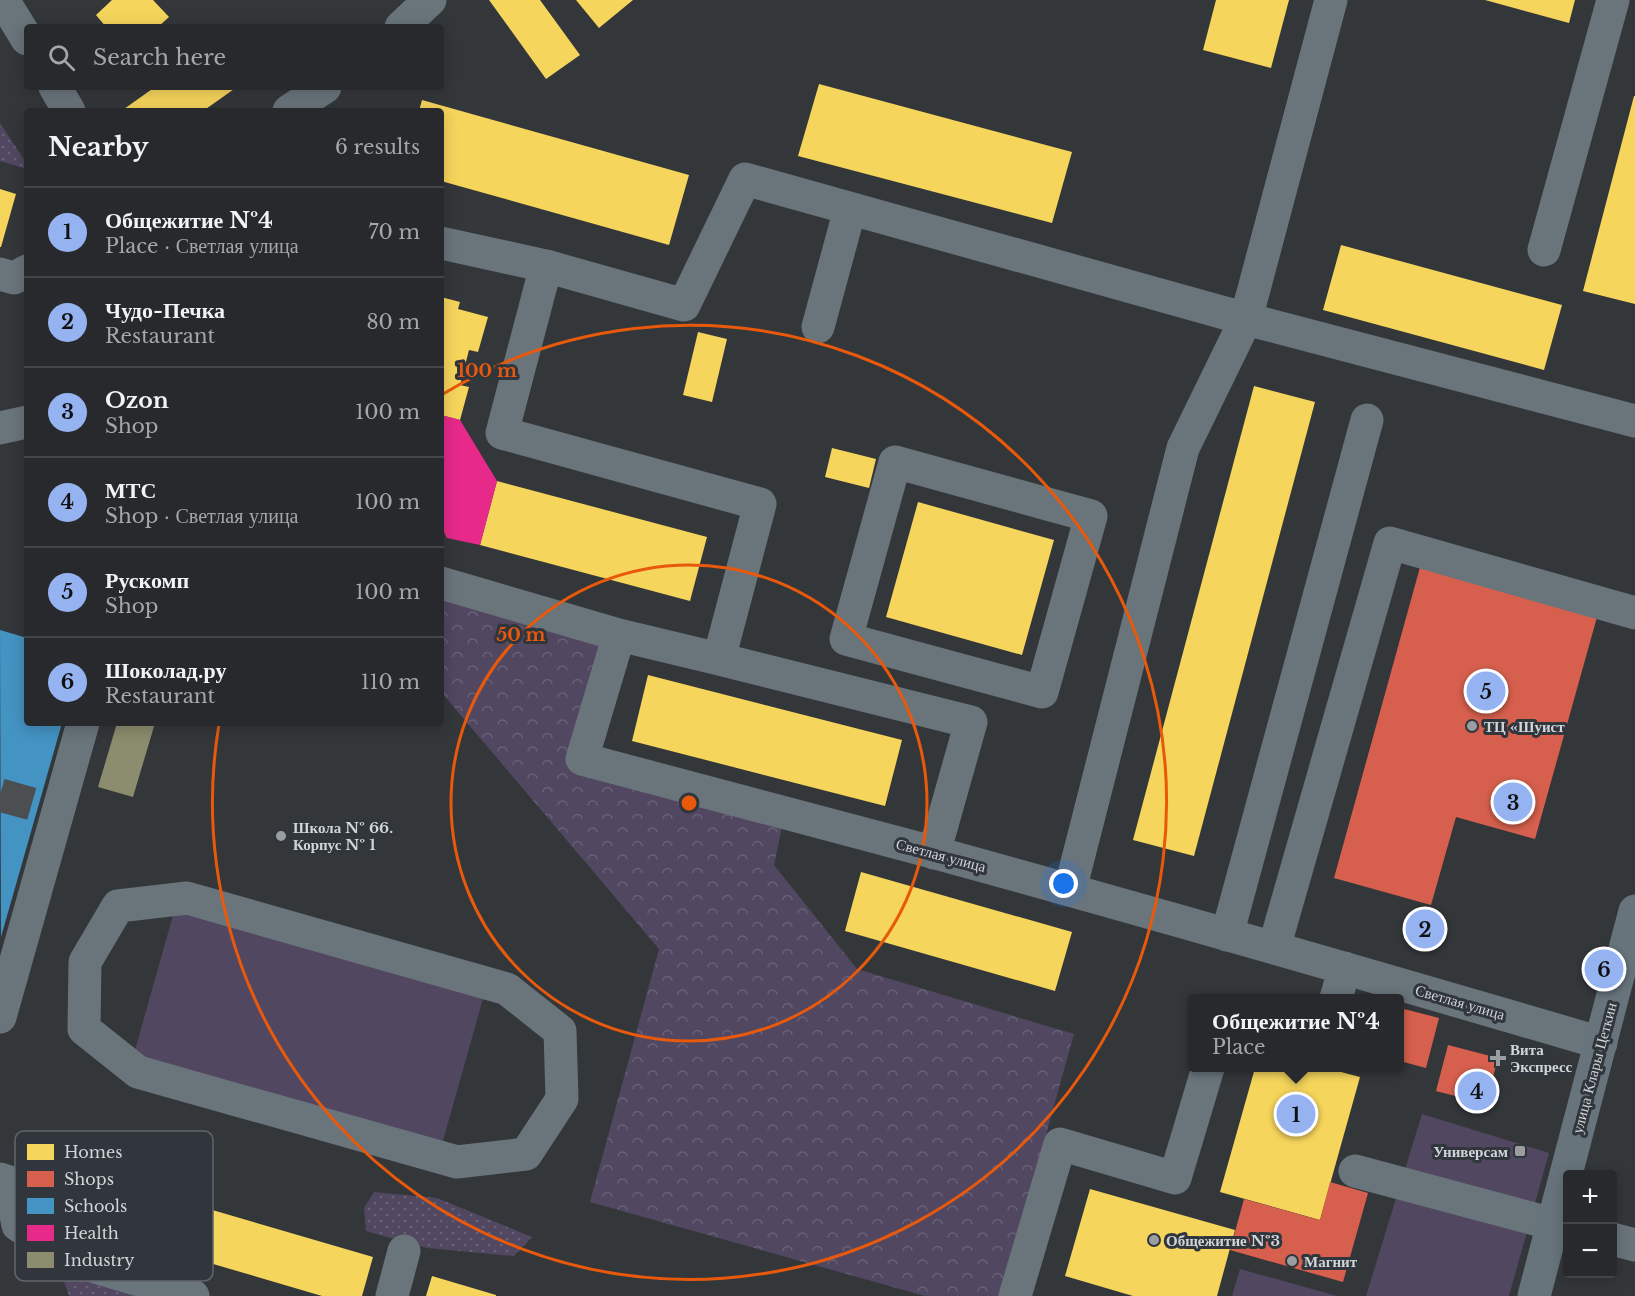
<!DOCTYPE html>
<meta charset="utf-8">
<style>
:root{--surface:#27292c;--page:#2f3134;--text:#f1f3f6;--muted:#a4a6a9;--line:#434548;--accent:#95b2f1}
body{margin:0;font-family:"Libre Baskerville",serif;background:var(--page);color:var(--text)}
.controls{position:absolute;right:18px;bottom:18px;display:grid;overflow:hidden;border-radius:6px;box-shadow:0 3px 15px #0003}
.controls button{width:54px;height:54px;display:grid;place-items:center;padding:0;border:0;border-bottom:2px solid var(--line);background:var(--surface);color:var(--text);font:30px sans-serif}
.you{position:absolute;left:1064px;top:884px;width:21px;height:21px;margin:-15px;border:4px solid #fff;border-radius:50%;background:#1a73e8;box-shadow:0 0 0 9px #1a73e833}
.badge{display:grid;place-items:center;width:39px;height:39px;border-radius:50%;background:var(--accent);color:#111;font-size:20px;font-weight:700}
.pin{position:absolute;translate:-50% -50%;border:3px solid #fff;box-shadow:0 2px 6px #0006}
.popup{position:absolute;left:1188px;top:994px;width:216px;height:78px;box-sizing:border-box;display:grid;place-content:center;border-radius:6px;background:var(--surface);filter:drop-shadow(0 2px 4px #0005);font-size:20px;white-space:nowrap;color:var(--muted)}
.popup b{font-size:22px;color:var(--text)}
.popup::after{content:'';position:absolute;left:50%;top:100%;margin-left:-12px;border:12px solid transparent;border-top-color:var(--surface)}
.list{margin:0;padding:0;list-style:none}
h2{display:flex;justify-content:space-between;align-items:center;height:78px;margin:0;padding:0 24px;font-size:26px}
h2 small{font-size:20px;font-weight:400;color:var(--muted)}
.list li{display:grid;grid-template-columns:39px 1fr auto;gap:18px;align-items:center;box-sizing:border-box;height:90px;padding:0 24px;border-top:2px solid var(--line)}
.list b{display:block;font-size:22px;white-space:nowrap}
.list p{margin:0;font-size:20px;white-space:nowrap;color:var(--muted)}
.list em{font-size:20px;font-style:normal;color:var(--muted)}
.icon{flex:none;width:33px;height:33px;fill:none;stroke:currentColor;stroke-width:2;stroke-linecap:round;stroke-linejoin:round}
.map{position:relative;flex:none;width:1635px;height:1296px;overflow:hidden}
.search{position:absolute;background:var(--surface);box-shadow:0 3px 15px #0003;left:24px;top:24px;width:420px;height:66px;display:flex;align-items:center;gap:15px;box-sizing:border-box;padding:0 21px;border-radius:6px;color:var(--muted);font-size:22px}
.panel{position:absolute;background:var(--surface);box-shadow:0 3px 15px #0003;left:24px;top:108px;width:420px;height:618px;border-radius:6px}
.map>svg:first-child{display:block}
.grass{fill:url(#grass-dots)}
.forest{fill:url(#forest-crowns)}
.park{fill:#514761}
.homes{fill:#f6d55c}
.shops{fill:#d6604d}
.schools{fill:#4393c3}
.health{fill:#e7298a}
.industry{fill:#8c8c6e}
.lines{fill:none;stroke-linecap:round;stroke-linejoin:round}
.minor-tunnel{stroke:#4c4f52;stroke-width:33;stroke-dasharray:33 16;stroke-linecap:butt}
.minor{stroke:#69747b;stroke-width:33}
.major{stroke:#67747c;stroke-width:33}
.ring{fill:none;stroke:#e8590c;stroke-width:3}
.poi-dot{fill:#9a9ea1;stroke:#31363d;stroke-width:2}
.labels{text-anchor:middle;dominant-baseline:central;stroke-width:6;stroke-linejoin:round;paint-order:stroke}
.poi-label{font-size:15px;font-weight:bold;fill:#d1d5d9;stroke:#31363d;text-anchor:start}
.street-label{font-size:15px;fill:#d1d5d9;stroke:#31363d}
.key{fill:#31363d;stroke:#61666c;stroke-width:1.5}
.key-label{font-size:16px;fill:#d1d5d9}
.centre{fill:#e8590c;stroke:#31363d;stroke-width:3}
.ring-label{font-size:18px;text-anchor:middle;font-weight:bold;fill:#e8590c;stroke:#31363d;stroke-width:6;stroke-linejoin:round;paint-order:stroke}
</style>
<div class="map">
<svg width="1635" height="1296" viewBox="0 0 1635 1296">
<defs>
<pattern id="grass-dots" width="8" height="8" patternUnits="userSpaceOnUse" patternTransform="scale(1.5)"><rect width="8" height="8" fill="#514761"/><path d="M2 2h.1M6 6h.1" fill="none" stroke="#696177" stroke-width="1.8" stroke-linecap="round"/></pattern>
<pattern id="forest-crowns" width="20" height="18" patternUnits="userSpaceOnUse" patternTransform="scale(1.5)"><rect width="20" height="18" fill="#514761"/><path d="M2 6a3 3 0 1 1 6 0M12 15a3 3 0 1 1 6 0" fill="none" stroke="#696177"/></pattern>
</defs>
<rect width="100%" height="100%" fill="#34373a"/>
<path class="grass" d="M 0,123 L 27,164 L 27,169 L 0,161 Z
M 374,1192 L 437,1198 L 532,1237 L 514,1256 L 427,1248 L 366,1231 L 364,1208 Z
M 61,1273 L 137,1296 L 69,1296 Z"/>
<path class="forest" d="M 441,583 L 619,635 L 582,759 L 785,813 L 774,865 L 857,969 L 1074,1034 L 1001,1296 L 925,1296 L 590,1202 L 659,949 L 441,692 Z"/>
<path class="park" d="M 175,908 L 484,995 L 441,1148 L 132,1061 Z
M 1422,1114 L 1549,1153 L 1509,1296 L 1366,1296 Z
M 1240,1269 L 1337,1296 L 1232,1296 Z"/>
<path class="homes" d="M 112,0 L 153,0 L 169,17 L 158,27 L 106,27 L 96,15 Z
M 489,0 L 540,0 L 580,55 L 546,79 Z
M 576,0 L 633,0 L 599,28 Z
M 1216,0 L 1289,0 L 1271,68 L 1203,50 Z
M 1485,0 L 1575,0 L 1569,23 Z
M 819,84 L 1072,152 L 1052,223 L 798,156 Z
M 155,87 L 237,87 L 203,111 L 126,111 L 124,109 Z
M 1634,96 L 1635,96 L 1635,304 L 1583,291 Z
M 422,100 L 689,175 L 669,245 L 441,181 L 441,111 L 419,111 Z
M 0,189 L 16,194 L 1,247 L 0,247 Z
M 1341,245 L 1562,305 L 1544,370 L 1323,310 Z
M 441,297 L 460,302 L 458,309 L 488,317 L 478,352 L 469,350 L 460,385 L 469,387 L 460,420 L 441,415 Z
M 698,332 L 727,339 L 712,402 L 683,395 Z
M 1254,386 L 1315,402 L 1194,856 L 1133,840 Z
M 832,448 L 876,459 L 869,488 L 825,477 Z
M 497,481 L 707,537 L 690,601 L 480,545 Z
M 918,502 L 1054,540 L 1022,655 L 886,617 Z
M 648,675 L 902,740 L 885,806 L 632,741 Z
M 861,872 L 1072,932 L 1055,991 L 845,931 Z
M 1255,1068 L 1326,1068 L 1360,1077 L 1320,1220 L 1220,1192 Z
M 72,1169 L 373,1257 L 362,1296 L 322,1296 L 57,1218 Z
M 1090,1189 L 1235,1230 L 1217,1296 L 1133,1296 L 1065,1276 Z
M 432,1276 L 496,1295 L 496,1296 L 426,1296 Z"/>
<path class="shops" d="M 1422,560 L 1599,610 L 1535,839 L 1456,817 L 1431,905 L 1334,878 Z
M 1400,1008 L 1439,1018 L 1426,1068 L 1400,1061 Z
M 1448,1045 L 1498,1058 L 1486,1104 L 1436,1091 Z
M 1330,1182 L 1368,1193 L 1343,1282 L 1230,1250 L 1244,1199 L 1320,1220 Z"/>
<path class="schools" d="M 0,630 L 27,638 L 27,723 L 62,723 L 1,937 Z"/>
<path class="health" d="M 441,415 L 460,420 L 497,481 L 480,545 L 447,538 L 441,526 Z"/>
<path class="industry" d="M 117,723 L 155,723 L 133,797 L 98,787 Z"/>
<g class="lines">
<path class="minor-tunnel" d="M 0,795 L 39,806"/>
<path class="minor" d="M 3,0 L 27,39
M 401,27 L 430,0
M 55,87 L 69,111
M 289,111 L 325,87
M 441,243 L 546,266 L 502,433 L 760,504 L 719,659 L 971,722 L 934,853
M 1544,250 L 1613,0
M 546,266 L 684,305 L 745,179 L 1246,319 L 1635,421
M 0,274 L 14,278 L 27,271
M 818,327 L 850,209
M 0,428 L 27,422
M 895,462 L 1091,516 L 1042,692 L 846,639 Z
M 441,583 L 619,635 L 582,759 C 700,790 818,821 936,853 C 1158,914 1380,978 1601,1043
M 619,635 L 719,659
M 1070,890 L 1183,448 L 1246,319 L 1331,0
M 187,898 L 507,989 L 560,1031 L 562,1099 L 526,1154 L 457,1162 L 138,1072 L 84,1029 L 85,962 L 118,906 Z
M 1227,935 L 1367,420
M 1274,948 L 1390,543 L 1635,613
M 1336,998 L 1345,968
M 0,1017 L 83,723
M 1355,1171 L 1568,1228
M 0,1179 L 9,1182 L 18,1225 L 75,1261 L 193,1296
M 1612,1239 L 1635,1245
M 392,1296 L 404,1251
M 1015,1296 L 1060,1144 L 1175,1178 L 1208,1068"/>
<path class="major" d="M 1534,1296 L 1635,911"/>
</g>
<g class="ring">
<circle cx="689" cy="803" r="238"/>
<path d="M443 394A477 477 0 1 1 219 724"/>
</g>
<g class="poi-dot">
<circle cx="1472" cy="726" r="6"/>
<circle cx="281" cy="836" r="6"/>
<path d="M1495 1049h6v6h6v6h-6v6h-6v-6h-6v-6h6z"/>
<rect x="1514" y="1145" width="12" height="12" rx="3"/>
<circle cx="1154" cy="1240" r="6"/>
<circle cx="1292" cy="1261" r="6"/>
</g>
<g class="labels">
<g class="poi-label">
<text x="1484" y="726">ТЦ «Шуист</text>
<text x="293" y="827">Школа № 66.<tspan x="293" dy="17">Корпус № 1</tspan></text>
<text x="1510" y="1049">Вита<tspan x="1510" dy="17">Экспресс</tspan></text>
<text x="1508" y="1151" text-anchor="end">Универсам</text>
<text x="1166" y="1240">Общежитие №3</text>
<text x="1304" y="1261">Магнит</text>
</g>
<g class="street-label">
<text transform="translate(941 855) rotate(15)">Светлая улица</text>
<text transform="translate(1460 1002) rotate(16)">Светлая улица</text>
<text transform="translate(1594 1068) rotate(-75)">улица Клары Цеткин</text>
</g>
</g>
<rect x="15" y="1131" width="198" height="150" rx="9" class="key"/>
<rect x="27" y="1144" width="27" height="16" fill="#f6d55c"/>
<rect x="27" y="1171" width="27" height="16" fill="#d6604d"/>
<rect x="27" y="1198" width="27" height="16" fill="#4393c3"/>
<rect x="27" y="1225" width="27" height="16" fill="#e7298a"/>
<rect x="27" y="1252" width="27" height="16" fill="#8c8c6e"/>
<g class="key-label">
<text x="64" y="1158">Homes</text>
<text x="64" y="1185">Shops</text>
<text x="64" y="1212">Schools</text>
<text x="64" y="1239">Health</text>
<text x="64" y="1266">Industry</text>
</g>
<circle cx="689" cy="803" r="9" class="centre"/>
<g class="ring-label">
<text x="487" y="377">100 m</text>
<text x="521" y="641">50 m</text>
</g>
</svg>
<div class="controls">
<button>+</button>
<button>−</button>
</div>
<div class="you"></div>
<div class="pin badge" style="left:1296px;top:1114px">1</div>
<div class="popup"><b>Общежитие №4</b>Place</div>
<div class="pin badge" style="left:1425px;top:929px">2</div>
<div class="pin badge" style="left:1513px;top:802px">3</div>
<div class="pin badge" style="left:1477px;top:1091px">4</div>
<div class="pin badge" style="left:1486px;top:691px">5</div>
<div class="pin badge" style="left:1604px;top:969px">6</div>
<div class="search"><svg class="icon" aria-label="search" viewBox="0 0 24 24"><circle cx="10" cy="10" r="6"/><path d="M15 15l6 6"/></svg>Search here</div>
<section class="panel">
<h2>Nearby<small>6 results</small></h2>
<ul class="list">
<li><span class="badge">1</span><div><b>Общежитие №4</b><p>Place · Светлая улица</p></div><em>70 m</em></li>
<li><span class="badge">2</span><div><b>Чудо-Печка</b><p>Restaurant</p></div><em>80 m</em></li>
<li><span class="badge">3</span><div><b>Ozon</b><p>Shop</p></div><em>100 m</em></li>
<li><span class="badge">4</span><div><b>МТС</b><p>Shop · Светлая улица</p></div><em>100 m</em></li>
<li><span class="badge">5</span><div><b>Рускомп</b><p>Shop</p></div><em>100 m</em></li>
<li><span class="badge">6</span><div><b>Шоколад.ру</b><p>Restaurant</p></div><em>110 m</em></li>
</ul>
</section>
</div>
